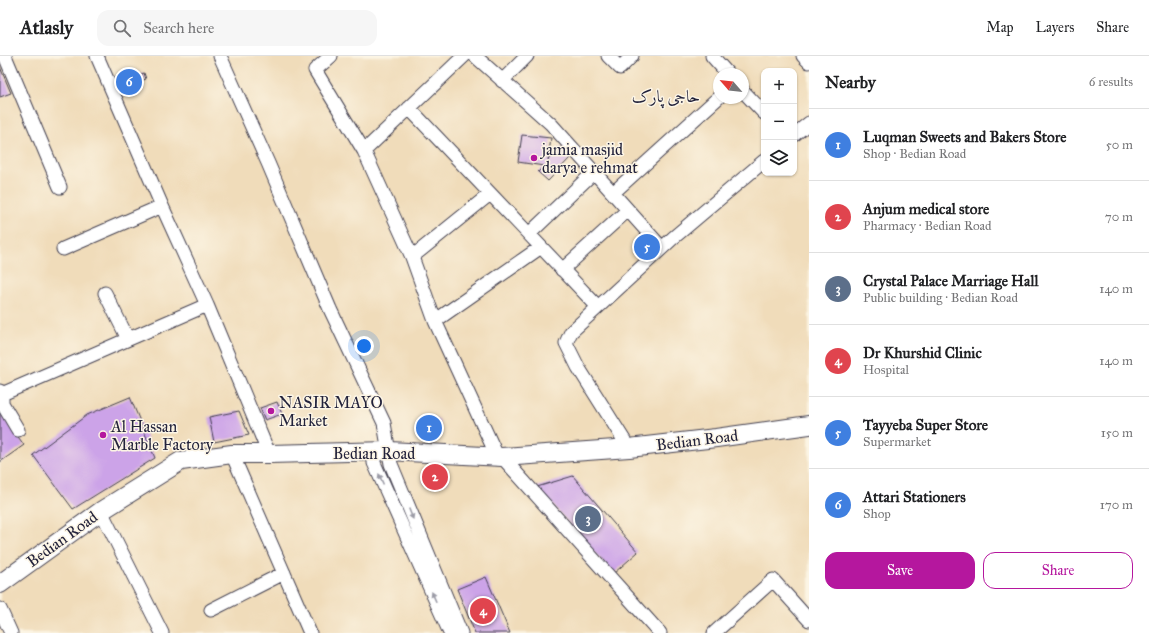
<!DOCTYPE html>
<meta charset="utf-8">
<style>
:root{--surface:#fff;--page:#f6f6f6;--text:#202124;--muted:#757577;--line:#e0e0e0;--accent:#b5179e}
body{margin:0;font-family:"IM FELL Great Primer",Amiri,serif;background:var(--page);color:var(--text)}
.controls{position:absolute;right:12px;top:12px;display:grid;overflow:hidden;border-radius:8px;box-shadow:0 1px 3px #0004}
.controls button{width:36px;height:36px;display:grid;place-items:center;padding:0;border:0;border-bottom:1px solid var(--line);background:var(--surface);color:var(--text);font:20px sans-serif}
.compass{position:absolute;left:713px;top:12px;width:36px;height:36px;border-radius:50%;background:var(--surface);box-shadow:0 1px 3px #0004;rotate:298deg}
.you{position:absolute;left:364px;top:290px;width:14px;height:14px;margin:-10px;border:3px solid #fff;border-radius:50%;background:#1a73e8;box-shadow:0 0 0 6px #1a73e833}
.badge{display:grid;place-items:center;width:26px;height:26px;border-radius:50%;background:var(--accent);color:#fff;font-size:13px;font-weight:700}
.pin{position:absolute;translate:-50% -50%;border:2px solid #fff;box-shadow:0 1px 4px #0006}
.list{margin:0;padding:0;list-style:none}
h2{display:flex;justify-content:space-between;align-items:center;height:52px;margin:0;padding:0 16px;font-size:17px}
h2 small{font-size:13px;font-weight:400;color:var(--muted)}
.list li{display:grid;grid-template-columns:26px 1fr auto;gap:12px;align-items:center;box-sizing:border-box;height:72px;padding:0 16px;border-top:1px solid var(--line)}
.list b{display:block;font-size:15px;white-space:nowrap}
.list p{margin:0;font-size:13px;white-space:nowrap;color:var(--muted)}
.list em{font-size:13px;font-style:normal;color:var(--muted)}
.actions{display:flex;gap:8px;padding:12px 16px}
.actions a{flex:1;padding:9px 0;border:1px solid var(--accent);border-radius:12px;text-align:center;font-size:14px;color:var(--accent)}
.actions .main{background:var(--accent);color:#fff}
.icon{flex:none;width:22px;height:22px;fill:none;stroke:currentColor;stroke-width:2;stroke-linecap:round;stroke-linejoin:round}
.map{position:relative;flex:none;width:809px;height:577px;overflow:hidden}
header{display:flex;align-items:center;gap:24px;box-sizing:border-box;height:56px;padding:0 20px;background:var(--surface);border-bottom:1px solid var(--line)}
header strong{font-size:19px}
nav{display:flex;gap:22px;margin-inline-start:auto;font-size:14px}
.search{width:280px;height:36px;background:var(--page);display:flex;align-items:center;gap:10px;box-sizing:border-box;padding:0 14px;border-radius:12px;color:var(--muted);font-size:15px}
main{display:flex}
aside{flex:1;background:var(--surface)}
.map>svg:first-child{display:block}
.building{fill:#cca3e8}
.lines{fill:none;stroke-linecap:round;stroke-linejoin:round}
.minor-casing{stroke:#413e4e;stroke-width:15}
.secondary-casing{stroke:#413e4e;stroke-width:20}
.minor{stroke:#fff;stroke-width:13}
.secondary{stroke:#fff;stroke-width:18}
.oneway{fill:#9c9ca7}
.poi-dot{fill:#b5179e;stroke:#fcf5e5;stroke-width:1.5}
.labels{text-anchor:middle;dominant-baseline:central;stroke-width:3;stroke-linejoin:round;paint-order:stroke}
.poi-label{font-size:16px;fill:#22223b;stroke:#fcf5e5;text-anchor:start}
.street-label{font-size:16px;fill:#22223b;stroke:#fcf5e5}
.neighbourhood-label{font-size:17px;fill:#22223b;stroke:#fcf5e5}
</style>
<header>
<strong>Atlasly</strong>
<div class="search"><svg class="icon" aria-label="search" viewBox="0 0 24 24"><circle cx="10" cy="10" r="6"/><path d="M15 15l6 6"/></svg>Search here</div>
<nav><a>Map</a><a>Layers</a><a>Share</a></nav>
</header>
<main>
<div class="map">
<svg width="809" height="577" viewBox="0 0 809 577">
<rect width="100%" height="100%" fill="#fcf5e5"/>
<filter id="ink" filterUnits="userSpaceOnUse"><feTurbulence type="fractalNoise" baseFrequency=".025" numOctaves="2"/><feDisplacementMap in="SourceGraphic" scale="8" xChannelSelector="R" yChannelSelector="G"/><feConvolveMatrix kernelMatrix="1 2 1 2 8 2 1 2 1" color-interpolation-filters="sRGB"/></filter>
<filter id="wash" filterUnits="userSpaceOnUse"><feTurbulence type="fractalNoise" baseFrequency=".012" numOctaves="4" result="noise"/><feDisplacementMap in="SourceGraphic" scale="16" xChannelSelector="R" yChannelSelector="G"/><feGaussianBlur stdDeviation="0.9" result="paint"/><feColorMatrix in="noise" values="0 0 0 0 0 0 0 0 0 0 0 0 0 0 0 0 0 1.4 0 .05"/><feComposite in="paint" operator="in"/></filter>
<g filter="url(#wash)">
<rect width="100%" height="100%" fill="#f0dcba"/>
<g id="blocks">
<path class="building" d="M 0,11 L 11,37 L 0,41 Z
M 144,17 L 146,23 L 114,35 L 112,30 Z
M 522,79 L 551,82 L 548,104 L 560,91 L 571,101 L 548,125 L 538,116 L 544,110 L 518,106 Z
M 647,180 L 658,192 L 647,202 L 635,190 Z
M 130,341 L 155,402 L 73,453 L 33,399 L 87,359 Z
M 277,346 L 282,358 L 265,364 L 260,352 Z
M 239,355 L 249,379 L 214,386 L 209,361 Z
M 0,356 L 24,389 L 0,406 Z
M 439,363 L 441,379 L 420,381 L 418,365 Z
M 447,414 L 448,427 L 423,428 L 423,415 Z
M 573,420 L 638,496 L 613,518 L 537,431 Z
M 486,521 L 510,577 L 475,577 L 457,533 Z"/>
</g>
</g>
<g filter="url(#ink)">
<use href="#blocks" fill-opacity="0" stroke="#413e4e" stroke-width="1"/>
<g class="lines">
<g class="minor-casing">
<path id="minor" d="M 5,0 L 60,131
M 97,0 L 162,150 L 207,249 L 269,398
M 220,0 L 268,107 L 330,253 L 384,367 L 391,408 L 461,577
M 331,0 L 315,14 L 364,95 L 412,201 L 435,265 L 497,400
M 475,0 L 551,68 L 662,192
M 608,0 L 620,12 L 632,0
M 712,0 L 728,18
M 803,0 L 809,6
M 502,25 L 527,0
M 743,35 L 764,57
M 409,52 L 598,251
M 794,79 L 809,67
M 364,95 L 464,0
M 613,137 L 719,41
M 529,178 L 594,116
M 63,193 L 162,150
M 412,201 L 490,138
M 562,214 L 628,154
M 105,237 L 128,283
M 435,265 L 541,191
M 0,335 L 2,338 L 207,249
M 2,338 L 2,347 L 18,374
M 629,392 L 578,311 L 566,287 L 571,276 L 673,182 L 764,105
M 374,395 L 374,407 L 450,577
M 232,398 L 310,577
M 502,401 L 660,577
M 101,455 L 162,577
M 0,553 L 11,577
M 211,554 L 284,517
M 714,577 L 773,524 L 809,564"/>
</g>
<g class="secondary-casing">
<path id="secondary" d="M 0,528 L 101,455 L 181,405 L 232,398 L 269,398 L 389,395 L 502,401 L 629,392 L 716,382 L 809,369"/>
</g>
<use href="#minor" class="minor"/>
<use href="#secondary" class="secondary"/>
</g>
<defs><path id="oneway-solid" d="M-6-.8H1V-3.2L6.5 0L1 3.2V.8H-6Z"/></defs>
<g class="oneway">
<use href="#oneway-solid" transform="translate(381 423) rotate(-114)"/>
<use href="#oneway-solid" transform="translate(411 458) rotate(68)"/>
<use href="#oneway-solid" transform="translate(434 541) rotate(-114)"/>
</g>
</g>
<g class="poi-dot">
<circle cx="534" cy="102" r="4"/>
<circle cx="271" cy="355" r="4"/>
<circle cx="103" cy="379" r="4"/>
</g>
<g class="labels">
<g class="poi-label">
<text x="542" y="93">jamia masjid<tspan x="542" dy="18">darya e rehmat</tspan></text>
<text x="279" y="346">NASIR MAYO<tspan x="279" dy="18">Market</tspan></text>
<text x="111" y="370">Al Hassan<tspan x="111" dy="18">Marble Factory</tspan></text>
</g>
<g class="street-label">
<text transform="translate(697 384) rotate(-7)">Bedian Road</text>
<text x="374" y="397">Bedian Road</text>
<text transform="translate(62 483) rotate(-36)">Bedian Road</text>
</g>
<g class="neighbourhood-label">
<text x="666" y="40">حاجی پارک</text>
</g>
</g>
</svg>
<div class="controls">
<button>+</button>
<button>−</button>
<button><svg class="icon" aria-label="layers" viewBox="0 0 24 24"><path d="M12 4l9 5-9 5-9-5zM3 14l9 5 9-5"/></svg></button>
</div>
<svg class="compass" viewBox="-18 -18 36 36"><path d="M0-13l5 13h-10z" fill="#e53935"/><path d="M0 13l5-13h-10z" fill="#757577"/></svg>
<div class="you"></div>
<div class="pin badge" style="left:429px;top:372px;background:#3f7fe0">1</div>
<div class="pin badge" style="left:435px;top:421px;background:#e0444e">2</div>
<div class="pin badge" style="left:588px;top:463px;background:#5c6f8a">3</div>
<div class="pin badge" style="left:483px;top:555px;background:#e0444e">4</div>
<div class="pin badge" style="left:647px;top:191px;background:#3f7fe0">5</div>
<div class="pin badge" style="left:129px;top:26px;background:#3f7fe0">6</div>
</div>
<aside>
<h2>Nearby<small>6 results</small></h2>
<ul class="list">
<li><span class="badge" style="background:#3f7fe0">1</span><div><b>Luqman Sweets and Bakers Store</b><p>Shop · Bedian Road</p></div><em>50 m</em></li>
<li><span class="badge" style="background:#e0444e">2</span><div><b>Anjum medical store</b><p>Pharmacy · Bedian Road</p></div><em>70 m</em></li>
<li><span class="badge" style="background:#5c6f8a">3</span><div><b>Crystal Palace Marriage Hall</b><p>Public building · Bedian Road</p></div><em>140 m</em></li>
<li><span class="badge" style="background:#e0444e">4</span><div><b>Dr Khurshid Clinic</b><p>Hospital</p></div><em>140 m</em></li>
<li><span class="badge" style="background:#3f7fe0">5</span><div><b>Tayyeba Super Store</b><p>Supermarket</p></div><em>150 m</em></li>
<li><span class="badge" style="background:#3f7fe0">6</span><div><b>Attari Stationers</b><p>Shop</p></div><em>170 m</em></li>
</ul>
<div class="actions"><a class="main">Save</a><a>Share</a></div>
</aside>
</main>
